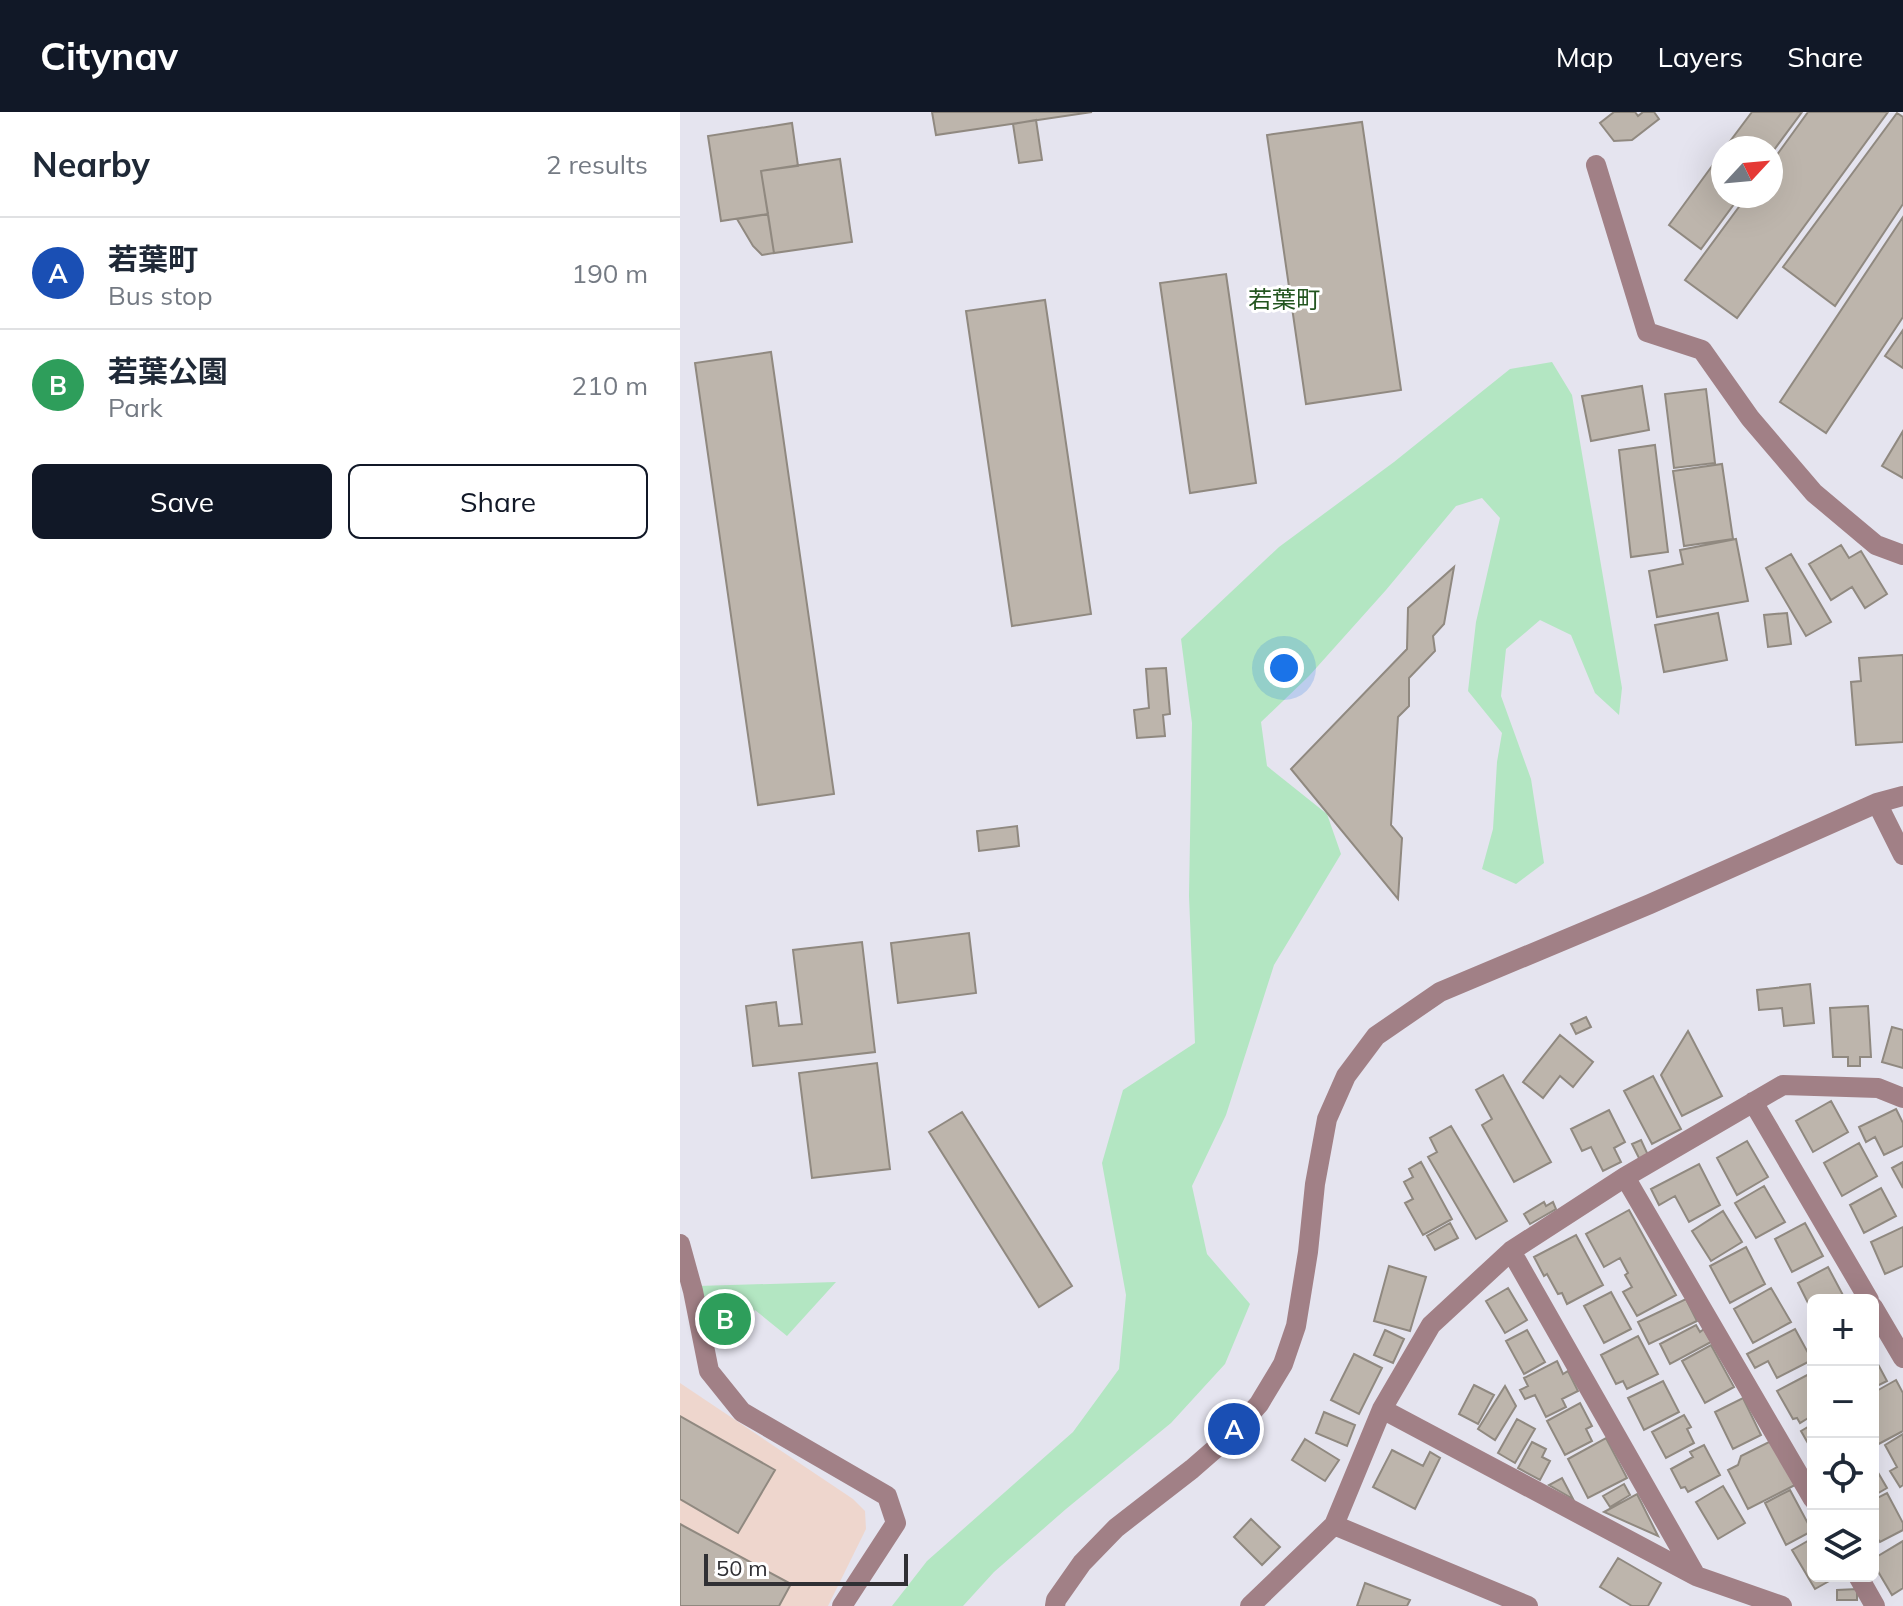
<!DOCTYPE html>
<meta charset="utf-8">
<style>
:root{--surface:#fff;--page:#f6f6f7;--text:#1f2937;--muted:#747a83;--line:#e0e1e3;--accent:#111827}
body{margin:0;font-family:Mulish,"Noto Sans JP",sans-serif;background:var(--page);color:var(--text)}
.controls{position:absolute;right:24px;bottom:24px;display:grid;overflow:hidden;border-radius:12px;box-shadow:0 8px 32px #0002}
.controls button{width:72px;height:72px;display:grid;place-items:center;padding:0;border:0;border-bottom:2px solid var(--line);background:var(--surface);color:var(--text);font:40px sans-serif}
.compass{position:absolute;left:1031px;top:24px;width:72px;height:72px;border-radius:50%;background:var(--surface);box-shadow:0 8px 32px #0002;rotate:64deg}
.scale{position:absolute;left:24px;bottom:20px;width:204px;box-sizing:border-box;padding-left:8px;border:4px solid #303034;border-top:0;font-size:22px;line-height:28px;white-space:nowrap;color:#303034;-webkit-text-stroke:6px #fff;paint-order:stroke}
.you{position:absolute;left:604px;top:556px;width:28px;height:28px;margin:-20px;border:6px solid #fff;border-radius:50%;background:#1a73e8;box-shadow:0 0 0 12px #1a73e833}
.badge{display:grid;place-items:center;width:52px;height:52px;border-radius:50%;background:var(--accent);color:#fff;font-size:26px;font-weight:700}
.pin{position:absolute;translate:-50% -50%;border:4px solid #fff;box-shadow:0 2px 8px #0006}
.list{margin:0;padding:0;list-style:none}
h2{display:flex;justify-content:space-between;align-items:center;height:104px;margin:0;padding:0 32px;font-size:34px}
h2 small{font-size:26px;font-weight:400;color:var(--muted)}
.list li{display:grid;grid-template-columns:52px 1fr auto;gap:24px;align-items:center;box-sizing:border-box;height:112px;padding:0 32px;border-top:2px solid var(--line)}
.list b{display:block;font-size:30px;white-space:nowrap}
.list p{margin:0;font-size:26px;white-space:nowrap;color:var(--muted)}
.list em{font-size:26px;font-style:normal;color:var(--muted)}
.actions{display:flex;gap:16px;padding:24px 32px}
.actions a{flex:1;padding:18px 0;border:2px solid var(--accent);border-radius:12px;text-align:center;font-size:28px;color:var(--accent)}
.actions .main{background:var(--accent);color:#fff}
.icon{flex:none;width:44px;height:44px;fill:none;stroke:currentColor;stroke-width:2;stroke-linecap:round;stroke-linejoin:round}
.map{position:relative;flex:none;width:1223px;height:1494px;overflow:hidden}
header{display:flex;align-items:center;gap:48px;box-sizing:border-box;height:112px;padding:0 40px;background:var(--accent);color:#fff}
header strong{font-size:38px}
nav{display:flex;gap:44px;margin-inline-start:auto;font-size:28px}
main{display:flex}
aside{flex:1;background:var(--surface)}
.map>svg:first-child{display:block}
.industrial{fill:#eed6cd}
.green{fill:#b3e6c2}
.building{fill:#bdb5ac;stroke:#908980;stroke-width:2}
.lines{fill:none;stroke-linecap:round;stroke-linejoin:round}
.minor{stroke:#a18086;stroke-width:20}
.labels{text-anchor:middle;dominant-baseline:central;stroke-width:6;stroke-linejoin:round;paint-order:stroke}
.neighbourhood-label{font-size:24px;fill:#23551f;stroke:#fff}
</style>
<header>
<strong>Citynav</strong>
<nav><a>Map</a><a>Layers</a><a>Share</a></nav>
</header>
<main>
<aside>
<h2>Nearby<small>2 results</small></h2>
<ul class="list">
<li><span class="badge" style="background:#1a4fb4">A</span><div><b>若葉町</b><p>Bus stop</p></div><em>190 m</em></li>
<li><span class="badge" style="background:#2e9e5b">B</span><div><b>若葉公園</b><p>Park</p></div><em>210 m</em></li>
</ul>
<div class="actions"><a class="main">Save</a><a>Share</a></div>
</aside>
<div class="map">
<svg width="1223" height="1494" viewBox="0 0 1223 1494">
<rect width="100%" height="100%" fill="#e5e4ef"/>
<path class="industrial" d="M 0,1271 L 173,1387 L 185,1399 L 186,1417 L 148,1494 L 0,1494 Z"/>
<path class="green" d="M 872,250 L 892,283 L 942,576 L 939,603 L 915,581 L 891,523 L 860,508 L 826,537 L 821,584 L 851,667 L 864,751 L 836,772 L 802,757 L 813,717 L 817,650 L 822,621 L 788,579 L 796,510 L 820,406 L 802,386 L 776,394 L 706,478 L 629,564 L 581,610 L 587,654 L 647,702 L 661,742 L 594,853 L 546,1003 L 512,1074 L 527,1142 L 570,1192 L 545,1252 L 491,1311 L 386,1397 L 314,1460 L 283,1494 L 212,1494 L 247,1449 L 393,1320 L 439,1257 L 446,1183 L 422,1051 L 443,978 L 515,931 L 509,784 L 512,611 L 501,527 L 599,435 L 714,350 L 830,257 Z
M 156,1170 L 107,1224 L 75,1198 L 52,1228 L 24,1216 L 17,1174 Z"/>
<path class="building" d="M 252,0 L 412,0 L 256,23 Z
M 934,0 L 955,0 L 958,4 L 963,0 L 974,0 L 979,7 L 952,28 L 934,29 L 920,11 Z
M 1072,0 L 1122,0 L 1091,42 L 1091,36 L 1045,36 Z
M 1128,0 L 1208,0 L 1057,206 L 1005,168 L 1067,84 L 1091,84 L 1091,51 Z
M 1217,1 L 1223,5 L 1223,92 L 1155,194 L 1103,155 Z
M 356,8 L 362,48 L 339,51 L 333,12 Z
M 682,10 L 721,278 L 626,292 L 587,23 Z
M 112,11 L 118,54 L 81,59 L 88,102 L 41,109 L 28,24 Z
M 1043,39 L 1043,84 L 1060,84 L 1021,137 L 989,113 Z
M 160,47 L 172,130 L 94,141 L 81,59 Z
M 88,102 L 94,141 L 82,143 L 73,134 L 57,107 Z
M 1223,105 L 1223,205 L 1146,321 L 1100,290 Z
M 546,162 L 576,371 L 510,381 L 480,171 Z
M 365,188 L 411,502 L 332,514 L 286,199 Z
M 1223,218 L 1223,256 L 1205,244 Z
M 91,240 L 154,682 L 78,693 L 15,251 Z
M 962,274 L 969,318 L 911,329 L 902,284 Z
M 1026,277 L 1035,351 L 994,356 L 985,282 Z
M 1223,319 L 1223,366 L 1202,354 Z
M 975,333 L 988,440 L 951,445 L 939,338 Z
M 1042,352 L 1053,427 L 1004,434 L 993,359 Z
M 1056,427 L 1068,489 L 977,505 L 969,459 L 1003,452 L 1000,438 Z
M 1161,433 L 1169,446 L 1181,439 L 1207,482 L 1185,496 L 1172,475 L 1151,488 L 1129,452 Z
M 1111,442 L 1151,510 L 1126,524 L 1086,456 Z
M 774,455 L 764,512 L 753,524 L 755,539 L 729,566 L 729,594 L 718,605 L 711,713 L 722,726 L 718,787 L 611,657 L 727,537 L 728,496 Z
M 1038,501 L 1047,548 L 984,560 L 975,513 Z
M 1107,501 L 1111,532 L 1088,535 L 1084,503 Z
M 1223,543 L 1223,630 L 1176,633 L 1171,570 L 1181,569 L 1179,546 Z
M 486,556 L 490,602 L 483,603 L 485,624 L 457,626 L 454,598 L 469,596 L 466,557 Z
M 337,714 L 339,734 L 299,739 L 297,719 Z
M 289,821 L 296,881 L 218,891 L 211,831 Z
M 182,830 L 195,940 L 73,954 L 66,894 L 96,890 L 99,914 L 122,912 L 113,838 Z
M 1130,872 L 1134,911 L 1104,914 L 1102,896 L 1079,898 L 1077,878 Z
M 1188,894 L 1191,945 L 1180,945 L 1180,954 L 1168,954 L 1168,945 L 1153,945 L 1150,896 Z
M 906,905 L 911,915 L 896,922 L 891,912 Z
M 1212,915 L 1223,918 L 1223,956 L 1202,950 Z
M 1008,919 L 1042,984 L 1002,1004 L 981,963 Z
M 880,923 L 913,950 L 893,975 L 880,964 L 863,986 L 843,970 Z
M 197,951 L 210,1057 L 132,1066 L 119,961 Z
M 823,963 L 871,1050 L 834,1070 L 802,1013 L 812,1007 L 796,978 Z
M 973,964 L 1001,1017 L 972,1032 L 944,979 Z
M 1151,989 L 1168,1020 L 1133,1040 L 1116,1009 Z
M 1216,997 L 1223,1011 L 1223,1034 L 1204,1043 L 1195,1025 L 1186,1030 L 1179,1015 Z
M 929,998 L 945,1030 L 934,1036 L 941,1050 L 923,1059 L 911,1035 L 902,1039 L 891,1017 Z
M 282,1000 L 392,1174 L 359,1195 L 249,1020 Z
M 771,1014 L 827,1109 L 796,1127 L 748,1045 L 757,1040 L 750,1026 Z
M 961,1028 L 968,1043 L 960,1048 L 952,1032 Z
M 1067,1029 L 1088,1065 L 1057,1083 L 1037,1046 Z
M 1179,1031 L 1197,1064 L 1162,1084 L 1144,1051 Z
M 741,1050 L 772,1107 L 743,1123 L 725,1091 L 733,1087 L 724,1070 L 733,1065 L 729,1057 Z
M 1223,1050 L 1223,1076 L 1212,1056 Z
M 1019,1052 L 1040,1093 L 1009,1110 L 995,1084 L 979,1093 L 971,1077 Z
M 1084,1074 L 1105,1110 L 1076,1126 L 1055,1091 Z
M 1201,1076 L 1216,1104 L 1184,1121 L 1170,1093 Z
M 864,1090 L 866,1094 L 873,1090 L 876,1097 L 850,1112 L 844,1102 Z
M 949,1098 L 996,1183 L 957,1204 L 943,1180 L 952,1175 L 945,1163 L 948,1161 L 940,1146 L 924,1155 L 906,1122 Z
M 1043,1099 L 1062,1130 L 1031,1149 L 1012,1119 Z
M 770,1111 L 778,1126 L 755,1138 L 747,1124 Z
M 1125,1111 L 1143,1144 L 1112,1160 L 1095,1127 Z
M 1223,1115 L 1223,1154 L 1205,1162 L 1191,1130 Z
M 896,1123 L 923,1173 L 887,1192 L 882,1181 L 878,1182 L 867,1162 L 864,1164 L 854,1145 Z
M 1066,1135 L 1085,1172 L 1050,1191 L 1030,1154 Z
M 709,1154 L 746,1165 L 730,1219 L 694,1209 Z
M 1148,1155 L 1164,1185 L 1158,1188 L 1133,1188 L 1133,1201 L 1118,1171 Z
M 828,1176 L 847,1208 L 825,1221 L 806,1189 Z
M 1091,1176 L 1111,1210 L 1073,1231 L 1054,1197 Z
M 931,1180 L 951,1217 L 924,1231 L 904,1194 Z
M 1006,1187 L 1017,1209 L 969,1232 L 958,1210 Z
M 1016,1213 L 1020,1220 L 1024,1217 L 1031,1230 L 990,1252 L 980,1232 Z
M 1115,1217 L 1132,1248 L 1097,1266 L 1088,1249 L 1075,1256 L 1067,1242 Z
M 705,1218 L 724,1227 L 713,1251 L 694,1243 Z
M 847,1218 L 865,1250 L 844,1262 L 826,1229 Z
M 958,1224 L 978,1262 L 947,1277 L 943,1269 L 936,1272 L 921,1243 Z
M 1031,1233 L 1054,1275 L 1025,1291 L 1002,1249 Z
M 674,1242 L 702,1256 L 679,1302 L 651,1288 Z
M 1193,1243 L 1207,1269 L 1193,1276 Z
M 877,1249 L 883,1262 L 888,1259 L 898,1279 L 882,1287 L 886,1295 L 866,1305 L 855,1283 L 845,1287 L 840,1278 L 848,1274 L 844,1266 Z
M 1133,1260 L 1133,1303 L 1120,1311 L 1117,1306 L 1113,1307 L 1097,1279 Z
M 1216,1268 L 1223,1281 L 1223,1319 L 1193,1335 L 1193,1281 Z
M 983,1269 L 999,1300 L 964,1318 L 948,1286 Z
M 794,1273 L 814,1283 L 798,1312 L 779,1302 Z
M 825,1274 L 836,1294 L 815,1328 L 798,1317 Z
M 1063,1286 L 1081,1323 L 1053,1337 L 1035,1300 Z
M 900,1291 L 912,1314 L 906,1317 L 912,1329 L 885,1343 L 867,1309 Z
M 644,1300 L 675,1313 L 667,1334 L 636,1321 Z
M 1004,1303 L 1011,1315 L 1007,1317 L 1014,1331 L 986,1346 L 972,1320 Z
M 0,1304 L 95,1358 L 58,1421 L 0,1387 Z
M 837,1307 L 855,1317 L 835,1351 L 818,1341 Z
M 1133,1312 L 1133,1340 L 1121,1319 Z
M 1223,1322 L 1223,1373 L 1220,1375 L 1210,1359 L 1217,1355 L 1205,1333 Z
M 926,1326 L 947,1366 L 908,1386 L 888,1347 Z
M 625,1327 L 659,1348 L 645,1369 L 612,1348 Z
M 1091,1329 L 1115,1373 L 1068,1397 L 1048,1358 L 1058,1353 L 1061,1344 Z
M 852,1330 L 866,1337 L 862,1345 L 870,1349 L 860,1368 L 838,1356 Z
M 1024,1333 L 1040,1363 L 1008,1380 L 1005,1375 L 1001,1376 L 991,1357 L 1013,1345 L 1010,1340 Z
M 712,1338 L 743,1354 L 750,1340 L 760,1346 L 735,1397 L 693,1375 Z
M 1193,1352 L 1207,1376 L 1193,1384 Z
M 882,1366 L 893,1387 L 869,1373 Z
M 944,1372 L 950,1383 L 930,1395 L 923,1384 Z
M 1043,1374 L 1065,1411 L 1038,1427 L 1016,1390 Z
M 1110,1378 L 1132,1419 L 1106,1433 L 1085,1391 Z
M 1207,1381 L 1223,1411 L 1223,1418 L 1200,1430 L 1193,1420 L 1193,1388 Z
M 957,1382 L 978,1424 L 924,1400 Z
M 571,1407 L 600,1435 L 582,1453 L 554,1425 Z
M 0,1412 L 111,1472 L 99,1494 L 0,1494 Z
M 1133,1426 L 1133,1464 L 1158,1464 L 1135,1477 L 1112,1438 Z
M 1223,1429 L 1223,1476 L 1212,1483 L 1193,1451 L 1193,1447 Z
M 938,1446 L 981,1471 L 968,1494 L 952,1494 L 920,1475 Z
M 685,1471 L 730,1488 L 727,1494 L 677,1494 Z
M 1177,1477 L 1177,1488 L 1157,1488 L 1157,1478 Z"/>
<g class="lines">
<path class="minor" d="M 916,53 L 967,220 L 1022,238 L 1070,306 L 1134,381 L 1196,433 L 1223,443
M 1197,691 L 1223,743
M 1073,990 L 1189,1188
M 945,1065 L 1133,1387
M 0,1132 L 13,1179 L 29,1259 L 62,1300 L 207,1384 L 216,1411 L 162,1494
M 831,1139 L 1016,1464
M 1193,1195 L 1223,1246
M 702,1297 L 1016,1464 L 1102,1494
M 654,1413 L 848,1494
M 1178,1464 L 1195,1494
M 375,1494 L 376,1488 L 402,1451 L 436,1416 L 512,1357 L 551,1323 L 579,1292 L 603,1252 L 616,1214 L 628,1140 L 635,1072 L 647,1007 L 666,964 L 696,924 L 760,880 L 970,792 L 1197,691 L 1223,684
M 570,1494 L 654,1413 L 702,1297 L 751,1213 L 831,1139 L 945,1065 L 1103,973 L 1198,976 L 1223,986"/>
</g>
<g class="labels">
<g class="neighbourhood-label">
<text x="604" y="187">若葉町</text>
</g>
</g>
</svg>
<div class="controls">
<button>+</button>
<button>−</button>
<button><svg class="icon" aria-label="locate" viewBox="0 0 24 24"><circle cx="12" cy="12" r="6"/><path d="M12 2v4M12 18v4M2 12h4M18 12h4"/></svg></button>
<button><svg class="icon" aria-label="layers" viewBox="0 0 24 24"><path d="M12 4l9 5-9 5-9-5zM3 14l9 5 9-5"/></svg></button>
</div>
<svg class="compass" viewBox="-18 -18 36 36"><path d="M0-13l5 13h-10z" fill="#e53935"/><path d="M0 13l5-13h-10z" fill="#747a83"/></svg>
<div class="scale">50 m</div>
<div class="you"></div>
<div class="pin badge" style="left:554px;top:1317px;background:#1a4fb4">A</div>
<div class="pin badge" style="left:45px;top:1207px;background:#2e9e5b">B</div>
</div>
</main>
